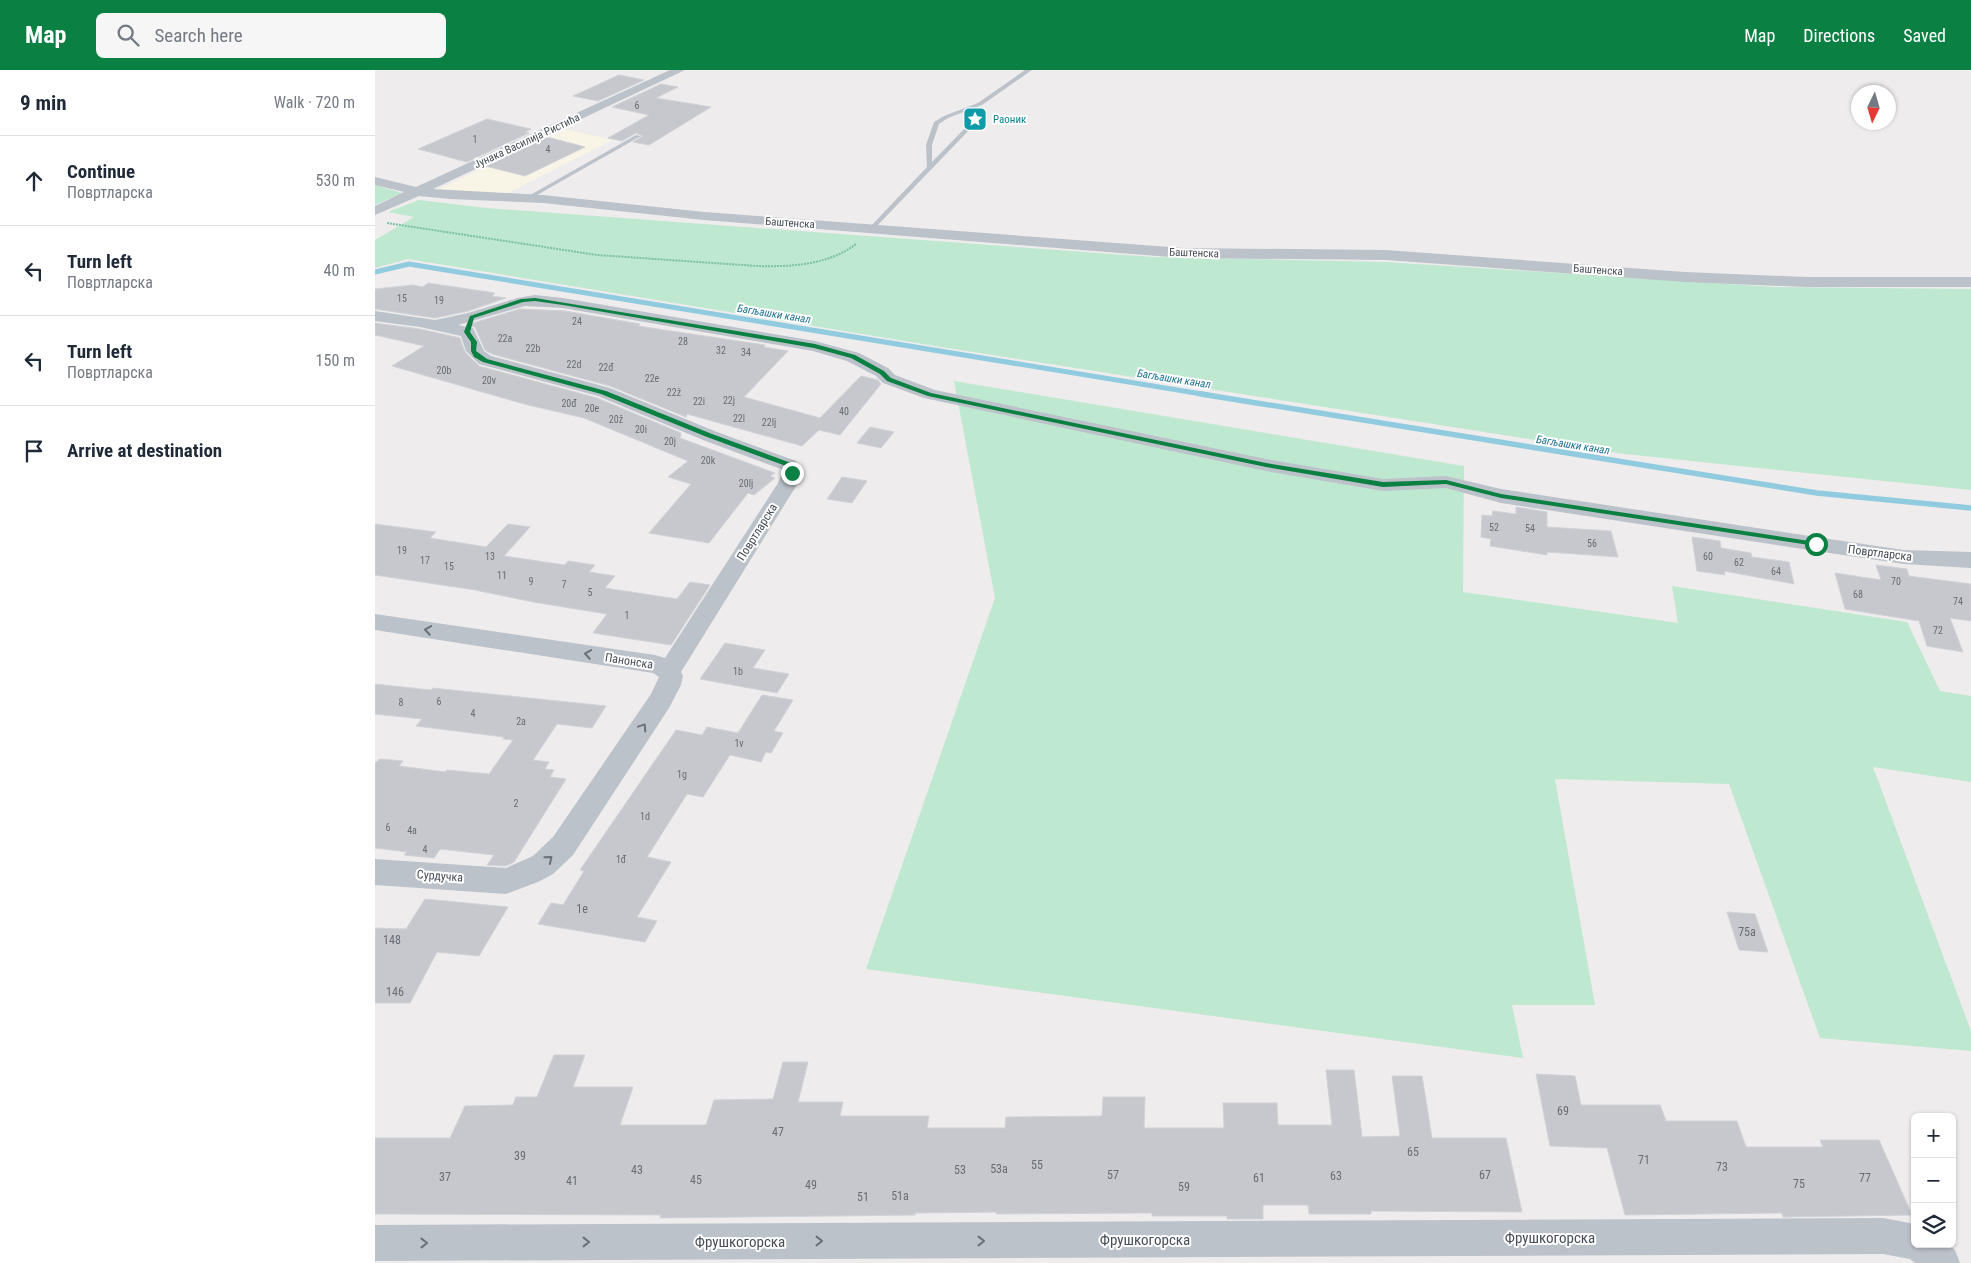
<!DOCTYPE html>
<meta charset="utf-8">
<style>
:root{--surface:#fff;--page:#f6f6f7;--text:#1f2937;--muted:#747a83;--line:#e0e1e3;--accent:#0b8043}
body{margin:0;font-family:"Roboto Condensed",sans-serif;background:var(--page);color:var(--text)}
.controls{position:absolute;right:15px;bottom:15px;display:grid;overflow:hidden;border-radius:8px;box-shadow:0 1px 4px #0004}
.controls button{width:45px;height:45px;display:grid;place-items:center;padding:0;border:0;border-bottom:1px solid var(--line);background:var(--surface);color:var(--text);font:25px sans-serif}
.compass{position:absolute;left:1476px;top:15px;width:45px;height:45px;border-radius:50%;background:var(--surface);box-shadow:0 1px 4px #0004;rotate:185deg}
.stop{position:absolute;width:15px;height:15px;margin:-11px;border:4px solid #0b8043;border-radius:50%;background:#fff}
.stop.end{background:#0b8043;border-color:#fff;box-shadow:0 1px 5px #0008}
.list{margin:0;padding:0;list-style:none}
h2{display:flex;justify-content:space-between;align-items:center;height:65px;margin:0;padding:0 20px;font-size:21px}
h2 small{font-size:16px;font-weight:400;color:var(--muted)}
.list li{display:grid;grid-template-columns:32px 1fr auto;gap:15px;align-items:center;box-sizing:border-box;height:90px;padding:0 20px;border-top:1px solid var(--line)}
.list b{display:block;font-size:19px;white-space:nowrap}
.list p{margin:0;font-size:16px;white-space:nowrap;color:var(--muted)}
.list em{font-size:16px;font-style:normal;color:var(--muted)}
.icon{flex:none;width:28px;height:28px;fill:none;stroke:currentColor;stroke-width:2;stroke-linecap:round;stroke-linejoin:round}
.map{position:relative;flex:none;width:1596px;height:1193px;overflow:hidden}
header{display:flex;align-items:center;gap:30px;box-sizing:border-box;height:70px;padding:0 25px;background:var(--accent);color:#fff}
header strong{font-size:24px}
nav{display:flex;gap:28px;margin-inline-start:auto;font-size:18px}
.search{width:350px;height:45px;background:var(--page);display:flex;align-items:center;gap:12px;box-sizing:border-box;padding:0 18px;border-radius:8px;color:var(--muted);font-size:19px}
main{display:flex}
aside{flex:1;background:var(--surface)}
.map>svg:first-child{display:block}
.commercial{fill:#f8f4e6}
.green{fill:#bfe8d0}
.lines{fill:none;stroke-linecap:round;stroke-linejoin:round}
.stream-far1{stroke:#91cbdf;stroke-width:5}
.stream{stroke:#91cbdf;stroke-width:5.5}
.building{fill:#c7c8ce;stroke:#d0d2d7}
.path{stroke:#7bc1a2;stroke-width:2;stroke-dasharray:2 1;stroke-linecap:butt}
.service{fill:#bcc2c9;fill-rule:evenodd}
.minor{fill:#bcc2c9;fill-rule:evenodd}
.oneway{stroke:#6a7178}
.route{fill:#0b8043}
.labels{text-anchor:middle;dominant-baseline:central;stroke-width:4;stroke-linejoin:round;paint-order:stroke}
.number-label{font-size:10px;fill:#676c74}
.far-culture-label{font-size:11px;fill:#0d838f;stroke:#fff;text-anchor:start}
.far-street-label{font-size:11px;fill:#474e56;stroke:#fff}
.far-water-label{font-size:11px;font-style:italic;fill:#1e7492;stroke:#fff}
.street-label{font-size:12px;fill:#474e56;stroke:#fff}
.near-number-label{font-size:12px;fill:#676c74}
.near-street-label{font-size:15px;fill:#474e56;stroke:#fff}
</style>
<header>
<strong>Map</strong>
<div class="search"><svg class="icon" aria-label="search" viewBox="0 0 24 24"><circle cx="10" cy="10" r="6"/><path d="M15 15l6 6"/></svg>Search here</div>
<nav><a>Map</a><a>Directions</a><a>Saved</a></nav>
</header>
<main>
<aside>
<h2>9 min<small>Walk · 720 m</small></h2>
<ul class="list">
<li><svg class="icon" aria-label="ahead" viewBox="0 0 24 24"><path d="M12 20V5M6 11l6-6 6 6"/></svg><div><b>Continue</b><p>Повртларска</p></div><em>530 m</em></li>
<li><svg class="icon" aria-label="left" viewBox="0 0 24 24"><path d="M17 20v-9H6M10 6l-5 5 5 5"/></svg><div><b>Turn left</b><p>Повртларска</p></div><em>40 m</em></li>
<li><svg class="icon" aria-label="left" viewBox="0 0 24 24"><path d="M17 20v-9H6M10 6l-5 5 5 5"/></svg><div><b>Turn left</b><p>Повртларска</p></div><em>150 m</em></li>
<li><svg class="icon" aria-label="arrive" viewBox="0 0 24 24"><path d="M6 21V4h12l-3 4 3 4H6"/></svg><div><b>Arrive at destination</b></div></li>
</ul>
</aside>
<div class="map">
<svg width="1596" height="1193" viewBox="0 0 1596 1193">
<rect width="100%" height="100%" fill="#eeecec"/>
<path class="commercial" d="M 190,59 L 238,70 L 131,124 L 95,123 L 64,119 Z"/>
<path class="green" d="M 0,115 L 27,123 L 0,135 Z
M 44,130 L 111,138 L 778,187 L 1011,192 L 1400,217 L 1596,219 L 1596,420 L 1250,384 L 566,277 L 33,189 L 0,198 L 0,170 L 39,147 L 13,142 Z
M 579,311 L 1089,396 L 1088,522 L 1303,553 L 1297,516 L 1532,552 L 1565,621 L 1596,626 L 1596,712 L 1498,697 L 1596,961 L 1596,981 L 1445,968 L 1354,714 L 1180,709 L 1220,935 L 1137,935 L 1148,988 L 491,899 L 620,528 Z"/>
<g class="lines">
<path class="stream-far1" d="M 0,202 L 34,194 L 833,325"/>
<path class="stream" d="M 826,324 L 1442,423 L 1596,438"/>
</g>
<path class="building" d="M 244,5 L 269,10 L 223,31 L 198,26 Z
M 286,14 L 303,17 L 281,28 L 336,37 L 274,75 L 258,72 L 268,66 L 261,63 L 247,71 L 233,68 L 274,45 L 237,37 Z
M 112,49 L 156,59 L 150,62 L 154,63 L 92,92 L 43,79 Z
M 172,67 L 210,77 L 150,106 L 110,96 Z
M 53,213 L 120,223 L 117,226 L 131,228 L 93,241 L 60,248 L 0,239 L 0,219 L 38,215 L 48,217 Z
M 145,239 L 190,241 L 265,254 L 263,256 L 390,275 L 389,277 L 413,281 L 369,327 L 445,348 L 486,306 L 503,310 L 506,314 L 465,365 L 444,360 L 427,376 L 312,344 L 311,347 L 235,316 L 117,284 L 110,280 L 100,257 L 91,255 Z
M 0,253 L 45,259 L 85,268 L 90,282 L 104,296 L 222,328 L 306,363 L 305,368 L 400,403 L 395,406 L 400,408 L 379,425 L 373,423 L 334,473 L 274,463 L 316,414 L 293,407 L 313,391 L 209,348 L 149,334 L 17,296 L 49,276 L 0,265 Z
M 495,357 L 519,362 L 506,378 L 482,373 Z
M 467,407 L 492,411 L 477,433 L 452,429 Z
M 1141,437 L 1172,442 L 1172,457 L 1236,461 L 1243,487 L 1172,482 L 1172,485 L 1115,476 L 1116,469 L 1106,467 L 1107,445 L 1117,446 L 1118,441 L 1141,444 Z
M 0,454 L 61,462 L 55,468 L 111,477 L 133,454 L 155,457 L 129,486 L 190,495 L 193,491 L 220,495 L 214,502 L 240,506 L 230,518 L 302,529 L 315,512 L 335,515 L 296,575 L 218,563 L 232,544 L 158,532 L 100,520 L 0,505 Z
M 1317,467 L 1345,471 L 1346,478 L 1376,483 L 1377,487 L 1414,492 L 1419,514 L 1349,501 L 1350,505 L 1322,501 Z
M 1501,495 L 1532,499 L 1534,506 L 1596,514 L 1596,551 L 1575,548 L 1588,582 L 1552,576 L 1544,551 L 1470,539 L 1460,503 L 1506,510 Z
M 350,573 L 390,580 L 378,598 L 414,604 L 402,623 L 325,609 Z
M 0,614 L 56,620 L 58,618 L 231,636 L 217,658 L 182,654 L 158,690 L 174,692 L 170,699 L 179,700 L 175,707 L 191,709 L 139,792 L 131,796 L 112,795 L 119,785 L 65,779 L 59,788 L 29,785 L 32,782 L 0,778 L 0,693 L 5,689 L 28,691 L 24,696 L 70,702 L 72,700 L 114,704 L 138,670 L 128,669 L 129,667 L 41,656 L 47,649 L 0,644 Z
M 387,625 L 418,630 L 399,661 L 408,663 L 396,683 L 391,682 L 386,692 L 355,685 L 328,727 L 312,724 L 272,787 L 296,792 L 262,847 L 282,851 L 270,872 L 163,854 L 176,833 L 188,835 L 209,801 L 205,800 L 301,660 L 327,665 L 332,657 L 363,663 Z
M 50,829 L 133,837 L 104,886 L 62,882 L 35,933 L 0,933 L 0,858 L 31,859 Z
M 1352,842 L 1380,844 L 1393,882 L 1364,880 Z
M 179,985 L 210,985 L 198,1017 L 258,1017 L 245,1055 L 331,1055 L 339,1030 L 398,1029 L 408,992 L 433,992 L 423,1032 L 468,1032 L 465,1046 L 554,1046 L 552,1058 L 630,1058 L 631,1047 L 727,1046 L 728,1027 L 770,1027 L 769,1058 L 849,1058 L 848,1033 L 902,1033 L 903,1055 L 957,1055 L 951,1000 L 979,1000 L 987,1067 L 1025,1066 L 1017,1006 L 1047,1006 L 1057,1068 L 1131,1068 L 1147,1142 L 996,1141 L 996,1144 L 934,1144 L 933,1135 L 888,1135 L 888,1149 L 852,1149 L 852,1146 L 777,1146 L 777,1143 L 621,1144 L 622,1142 L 540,1143 L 540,1145 L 285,1148 L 286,1145 L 0,1144 L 0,1068 L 75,1068 L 90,1036 L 138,1035 L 141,1027 L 162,1027 Z
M 1161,1004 L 1200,1006 L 1206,1035 L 1285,1035 L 1291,1051 L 1362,1051 L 1371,1077 L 1448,1077 L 1445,1070 L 1504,1070 L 1537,1145 L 1408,1147 L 1407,1143 L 1250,1145 L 1232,1078 L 1175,1076 Z"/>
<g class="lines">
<path class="path" d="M 12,153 L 222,185 L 382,196 C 415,197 454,195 481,174"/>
<path class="service" d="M 650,0 L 657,0 L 607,35 L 573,48 L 564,54 L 557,75 L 557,92 L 592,56 L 597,57 L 498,160 L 494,160 L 494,158 L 552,97 L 551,75 L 559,52 L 569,46 L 603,33 Z
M 261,65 L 266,66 L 155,129 L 150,128 Z"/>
<path class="minor" d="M 295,0 L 310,0 L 58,119 L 168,125 L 329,142 L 808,178 L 1011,180 L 1310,202 L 1431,207 L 1596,207 L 1596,217 L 1431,217 L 1310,212 L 1011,190 L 808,188 L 329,150 L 168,133 L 75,129 L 44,126 L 0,145 L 0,136 L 29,122 L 0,115 L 0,107 L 41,117 Z
M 160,225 L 188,228 L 440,271 L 484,283 L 513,298 L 520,305 L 560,320 L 891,389 L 1008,409 L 1071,406 L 1126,419 L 1441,467 L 1529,480 L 1596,482 L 1596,498 L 1529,494 L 1441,481 L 1126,433 L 1071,418 L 1008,421 L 891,401 L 549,328 L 508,313 L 501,306 L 472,291 L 438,281 L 188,238 L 150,236 L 83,255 L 98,258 L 109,281 L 116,286 L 235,318 L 342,362 L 421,391 L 427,403 L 423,413 L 306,602 L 308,606 L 306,615 L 294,638 L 198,785 L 178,804 L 163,812 L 131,824 L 0,815 L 0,789 L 131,798 L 158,786 L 178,767 L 276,624 L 284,607 L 278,603 L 0,560 L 0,544 L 280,585 L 290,588 L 403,413 L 407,403 L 406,399 L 328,370 L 223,326 L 104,294 L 91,281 L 86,266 L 45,257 L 0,251 L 0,241 L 60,250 L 93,243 L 142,228 Z
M 1508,1148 L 1540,1154 L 1540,1174 L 1573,1174 L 1580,1180 L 1585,1193 L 1540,1193 L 1535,1189 L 1508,1184 L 0,1191 L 0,1155 Z"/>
</g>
<defs><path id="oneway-chevron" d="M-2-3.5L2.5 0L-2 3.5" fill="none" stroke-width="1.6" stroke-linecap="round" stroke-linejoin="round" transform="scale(1.25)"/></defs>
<g class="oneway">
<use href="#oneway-chevron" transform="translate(53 560) rotate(-171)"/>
<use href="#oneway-chevron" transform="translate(213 584) rotate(-171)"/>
<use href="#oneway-chevron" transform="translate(268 657) rotate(-56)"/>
<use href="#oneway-chevron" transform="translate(174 789) rotate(-39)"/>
<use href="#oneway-chevron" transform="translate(444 1171)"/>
<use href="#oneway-chevron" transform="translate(606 1171)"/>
<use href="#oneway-chevron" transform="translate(211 1172)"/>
<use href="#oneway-chevron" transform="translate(49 1173)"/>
</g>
<path class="route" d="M 160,228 L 440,274 L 480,285 L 509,301 L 516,308 L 556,323 L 891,393 L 1008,412 L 1071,410 L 1126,424 L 1441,472 L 1445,474 L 1441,476 L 1126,428 L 1071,414 L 1008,417 L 891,397 L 553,326 L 512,311 L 505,304 L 476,288 L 439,278 L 188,235 L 160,231 L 148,232 L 99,248 L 95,262 L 102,272 L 101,281 L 112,289 L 231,321 L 337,364 L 416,393 L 420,403 L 417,406 L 414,405 L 411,396 L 332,367 L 226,324 L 108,292 L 99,287 L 96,281 L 96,272 L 89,262 L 95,246 L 146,229 Z"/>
<defs>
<g id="sight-square" transform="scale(1.25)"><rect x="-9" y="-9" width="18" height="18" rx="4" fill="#0f9aa8" stroke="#fff"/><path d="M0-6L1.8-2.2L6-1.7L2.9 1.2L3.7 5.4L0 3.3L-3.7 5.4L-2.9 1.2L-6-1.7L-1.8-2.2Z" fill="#fff"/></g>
</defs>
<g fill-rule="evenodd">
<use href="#sight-square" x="600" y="49"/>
</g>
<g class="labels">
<g class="number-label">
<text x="262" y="35">6</text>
<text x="100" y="69">1</text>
<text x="173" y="79">4</text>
<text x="27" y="228">15</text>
<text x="64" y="230">19</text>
<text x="202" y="251">24</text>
<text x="130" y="268">22a</text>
<text x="308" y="271">28</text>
<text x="158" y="278">22b</text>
<text x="346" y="280">32</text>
<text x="371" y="282">34</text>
<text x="199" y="294">22d</text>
<text x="231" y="297">22đ</text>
<text x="69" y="300">20b</text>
<text x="277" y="308">22e</text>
<text x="114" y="310">20v</text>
<text x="299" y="322">22ž</text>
<text x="354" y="330">22j</text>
<text x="324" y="331">22i</text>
<text x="194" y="333">20đ</text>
<text x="217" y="338">20e</text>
<text x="469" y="341">40</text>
<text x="364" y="348">22l</text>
<text x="241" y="349">20ž</text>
<text x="394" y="352">22lj</text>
<text x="266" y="359">20i</text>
<text x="295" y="371">20j</text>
<text x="333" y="390">20k</text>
<text x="371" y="413">20lj</text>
<text x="1119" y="457">52</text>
<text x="1155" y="458">54</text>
<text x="1217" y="473">56</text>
<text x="27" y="480">19</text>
<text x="115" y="486">13</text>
<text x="1333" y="486">60</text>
<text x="50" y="490">17</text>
<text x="1364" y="492">62</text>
<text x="74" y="496">15</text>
<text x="1401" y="501">64</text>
<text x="127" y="505">11</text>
<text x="156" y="511">9</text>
<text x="1521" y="511">70</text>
<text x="189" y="514">7</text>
<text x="215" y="522">5</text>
<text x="1483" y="524">68</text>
<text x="1583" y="531">74</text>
<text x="252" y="545">1</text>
<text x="1563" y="560">72</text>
<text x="363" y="601">1b</text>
<text x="64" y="631">6</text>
<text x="26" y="632">8</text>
<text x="98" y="643">4</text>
<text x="146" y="651">2a</text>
<text x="364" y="673">1v</text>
<text x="307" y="704">1g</text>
<text x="141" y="733">2</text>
<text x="270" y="746">1d</text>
<text x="13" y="757">6</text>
<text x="37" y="760">4a</text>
<text x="50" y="779">4</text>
<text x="246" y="789">1đ</text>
</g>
<g class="far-culture-label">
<text x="618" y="49">Раоник</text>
</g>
<g class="far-street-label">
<text transform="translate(152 71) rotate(-25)">Јунака Василија Ристића</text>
<text transform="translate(415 153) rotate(4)">Баштенска</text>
<text transform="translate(819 183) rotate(2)">Баштенска</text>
<text transform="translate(1223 200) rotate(4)">Баштенска</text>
</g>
<g class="far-water-label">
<text transform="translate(399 244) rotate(9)">Багљашки канал</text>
<text transform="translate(799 309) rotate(9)">Багљашки канал</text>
<text transform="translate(1198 375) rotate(9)">Багљашки канал</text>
</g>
<g class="street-label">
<text transform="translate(382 462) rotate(-58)">Повртларска</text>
<text transform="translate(1505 483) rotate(7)">Повртларска</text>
<text transform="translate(254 591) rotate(9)">Панонска</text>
<text transform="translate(65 806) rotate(4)">Сурдучка</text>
</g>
<g class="near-number-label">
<text x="207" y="839">1e</text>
<text x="1372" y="862">75a</text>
<text x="17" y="870">148</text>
<text x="20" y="922">146</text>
<text x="1188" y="1041">69</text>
<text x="403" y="1062">47</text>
<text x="1038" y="1082">65</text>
<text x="145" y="1086">39</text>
<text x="1269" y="1090">71</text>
<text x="662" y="1095">55</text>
<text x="1347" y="1097">73</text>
<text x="624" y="1099">53a</text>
<text x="262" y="1100">43</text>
<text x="585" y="1100">53</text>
<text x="738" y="1105">57</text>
<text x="1110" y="1105">67</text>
<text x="961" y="1106">63</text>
<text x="70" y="1107">37</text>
<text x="884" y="1108">61</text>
<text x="1490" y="1108">77</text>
<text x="321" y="1110">45</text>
<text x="197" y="1111">41</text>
<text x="1424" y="1114">75</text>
<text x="436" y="1115">49</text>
<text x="809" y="1117">59</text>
<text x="525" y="1126">51a</text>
<text x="488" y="1127">51</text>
</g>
<g class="near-street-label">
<text x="1175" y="1168">Фрушкогорска</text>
<text x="770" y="1170">Фрушкогорска</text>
<text x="365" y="1172">Фрушкогорска</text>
</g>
</g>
</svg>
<div class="controls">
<button>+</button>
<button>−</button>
<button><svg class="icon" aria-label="layers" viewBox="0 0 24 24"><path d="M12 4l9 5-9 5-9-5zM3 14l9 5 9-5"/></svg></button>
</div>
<svg class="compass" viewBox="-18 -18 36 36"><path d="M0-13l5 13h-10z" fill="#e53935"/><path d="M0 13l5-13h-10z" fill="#747a83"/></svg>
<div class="stop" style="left:1441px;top:474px"></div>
<div class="stop end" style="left:417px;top:403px"></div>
</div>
</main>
